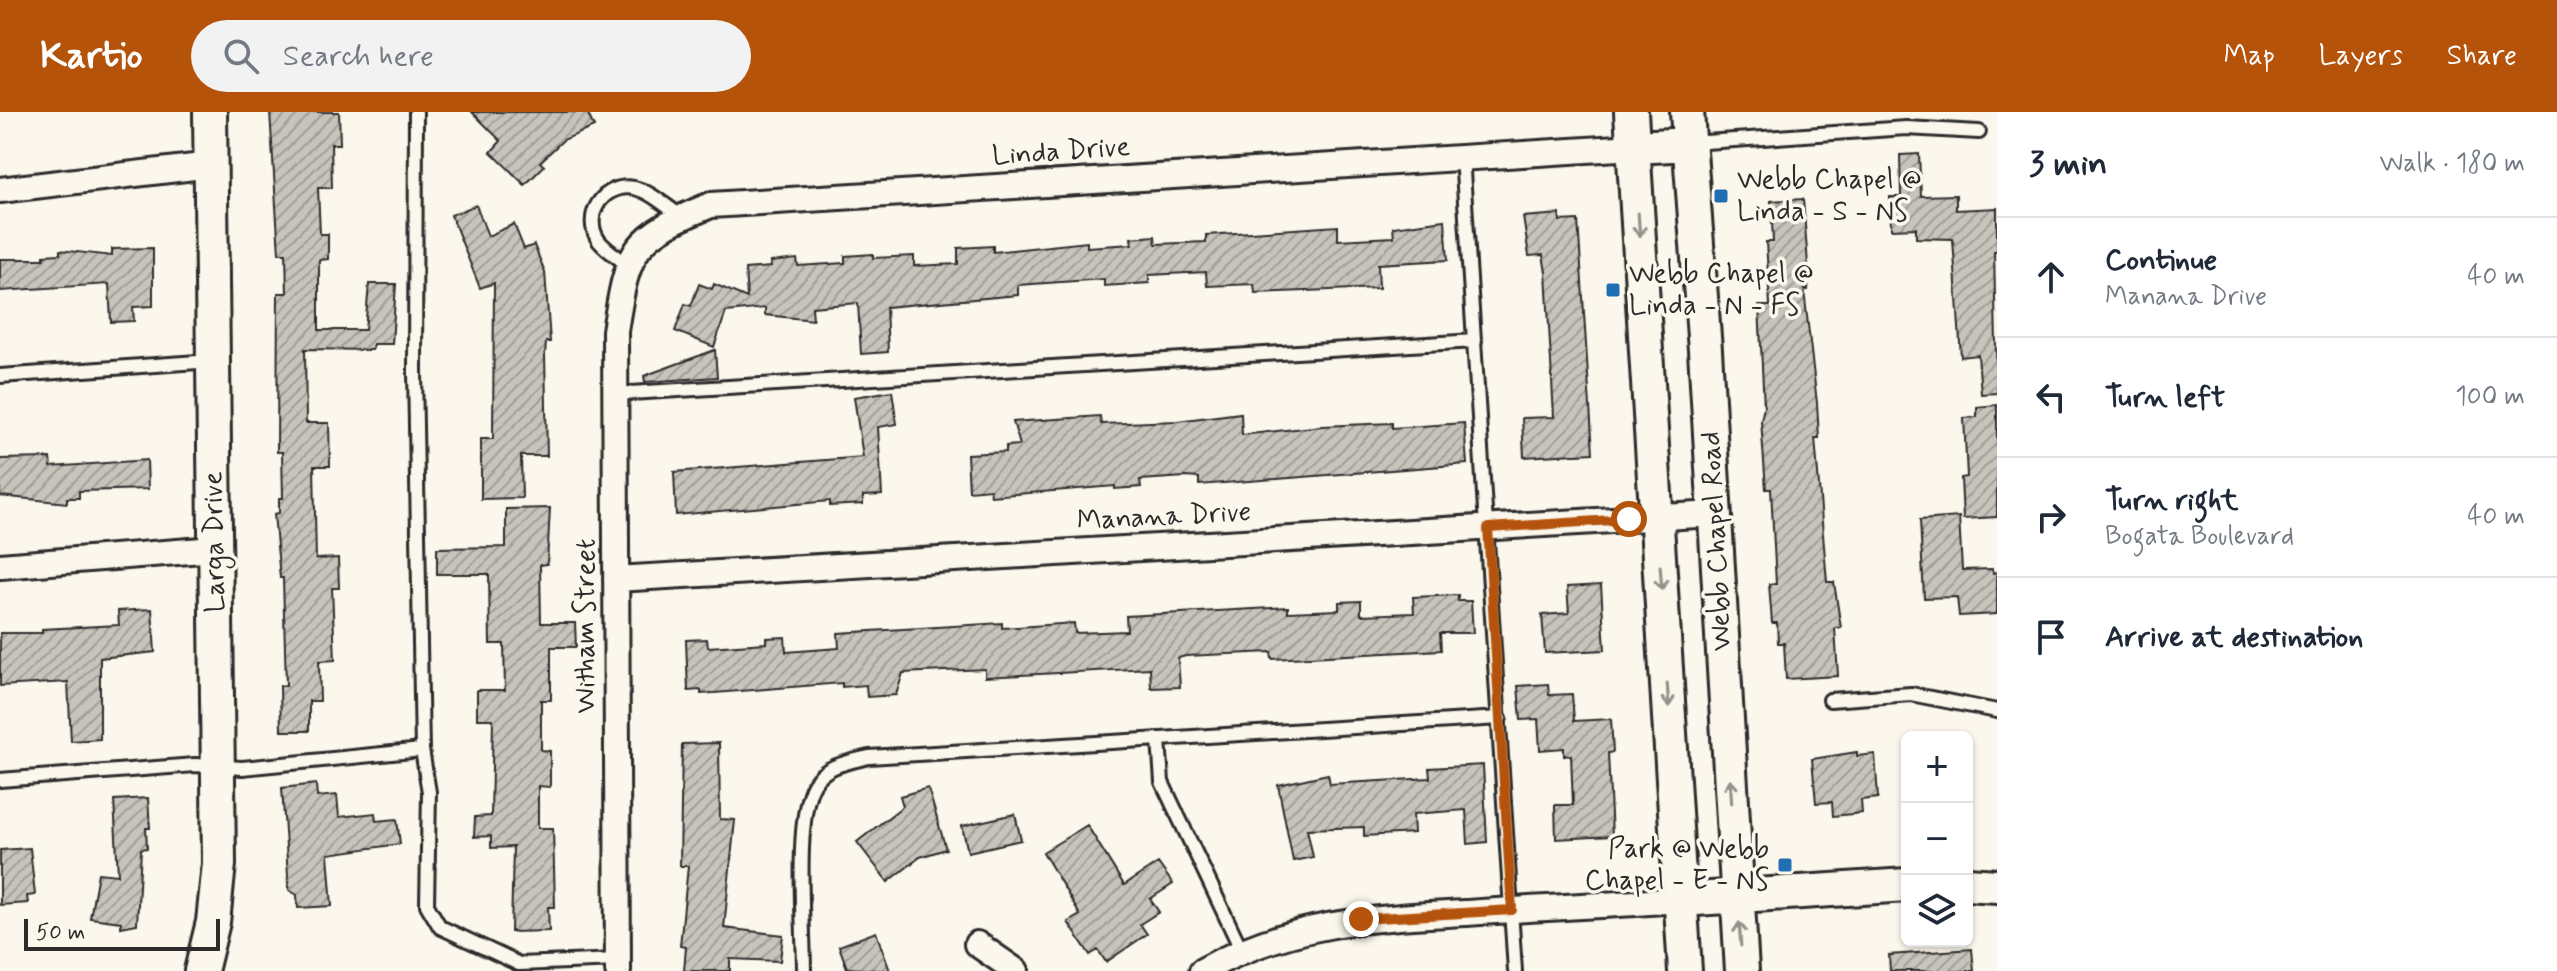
<!DOCTYPE html>
<meta charset="utf-8">
<style>
:root{--surface:#fff;--page:#f2f2f3;--text:#1f2937;--muted:#747a83;--line:#e0e1e3;--accent:#b45309}
body{margin:0;font-family:Mynerve,sans-serif;background:var(--page);color:var(--text)}
.controls{position:absolute;right:24px;bottom:24px;display:grid;overflow:hidden;border-radius:12px;box-shadow:0 2px 6px #0004}
.controls button{width:72px;height:72px;display:grid;place-items:center;padding:0;border:0;border-bottom:2px solid var(--line);background:var(--surface);color:var(--text);font:40px sans-serif}
.scale{position:absolute;left:24px;bottom:20px;width:196px;box-sizing:border-box;padding-left:8px;border:4px solid #2b2b2b;border-top:0;font-size:22px;line-height:28px;white-space:nowrap;color:#2b2b2b;-webkit-text-stroke:6px #fbf7ec;paint-order:stroke}
.stop{position:absolute;width:24px;height:24px;margin:-18px;border:6px solid #b45309;border-radius:50%;background:#fff}
.stop.end{background:#b45309;border-color:#fff;box-shadow:0 2px 8px #0008}
.list{margin:0;padding:0;list-style:none}
h2{display:flex;justify-content:space-between;align-items:center;height:104px;margin:0;padding:0 32px;font-size:34px}
h2 small{font-size:26px;font-weight:400;color:var(--muted)}
.list li{display:grid;grid-template-columns:52px 1fr auto;gap:24px;align-items:center;box-sizing:border-box;height:120px;padding:0 32px;border-top:2px solid var(--line)}
.list b{display:block;font-size:30px;white-space:nowrap}
.list p{margin:0;font-size:26px;white-space:nowrap;color:var(--muted)}
.list em{font-size:26px;font-style:normal;color:var(--muted)}
.icon{flex:none;width:44px;height:44px;fill:none;stroke:currentColor;stroke-width:2;stroke-linecap:round;stroke-linejoin:round}
.map{position:relative;flex:none;width:1997px;height:859px;overflow:hidden}
header{display:flex;align-items:center;gap:48px;box-sizing:border-box;height:112px;padding:0 40px;background:var(--accent);color:#fff}
header strong{font-size:38px}
nav{display:flex;gap:44px;margin-inline-start:auto;font-size:28px}
.search{width:560px;height:72px;background:var(--page);display:flex;align-items:center;gap:20px;box-sizing:border-box;padding:0 28px;border-radius:44px;color:var(--muted);font-size:30px}
main{display:flex}
aside{flex:1;background:var(--surface)}
.map>svg:first-child{display:block}
.building{fill:url(#building-hatch);stroke:#2b2b2b;stroke-width:2}
.lines{fill:none;stroke-linecap:round;stroke-linejoin:round}
.lane-casing{stroke:#2b2b2b;stroke-width:18}
.street-casing{stroke:#2b2b2b;stroke-width:30}
.secondary-casing{stroke:#2b2b2b;stroke-width:38}
.lane{stroke:#fbf7ec;stroke-width:12}
.street{stroke:#fbf7ec;stroke-width:24}
.secondary{stroke:#fbf7ec;stroke-width:32}
.oneway{stroke:#93918c}
.route{stroke:#b45309;stroke-width:10}
.poi-dot{fill:#1f6fb2;stroke:#fbf7ec;stroke-width:3}
.labels{text-anchor:middle;dominant-baseline:central;stroke-width:7;stroke-linejoin:round;paint-order:stroke}
.street-label{font-size:28px;fill:#2b2b2b;stroke:#fbf7ec}
.poi-label{font-size:28px;fill:#2b2b2b;stroke:#fbf7ec;text-anchor:start}
</style>
<header>
<strong>Kartio</strong>
<div class="search"><svg class="icon" aria-label="search" viewBox="0 0 24 24"><circle cx="10" cy="10" r="6"/><path d="M15 15l6 6"/></svg>Search here</div>
<nav><a>Map</a><a>Layers</a><a>Share</a></nav>
</header>
<main>
<div class="map">
<svg width="1997" height="859" viewBox="0 0 1997 859">
<defs>
<pattern id="building-hatch" width="6" height="6" patternUnits="userSpaceOnUse" patternTransform="scale(2)"><rect width="6" height="6" fill="#c7c4bc"/><path d="M-1 1l2-2M0 6l6-6M5 7l2-2" fill="none" stroke="#a29f99"/></pattern>
</defs>
<rect width="100%" height="100%" fill="#fbf7ec"/>
<filter id="ink" filterUnits="userSpaceOnUse"><feTurbulence type="fractalNoise" baseFrequency=".0125" numOctaves="2"/><feDisplacementMap in="SourceGraphic" scale="16" xChannelSelector="R" yChannelSelector="G"/><feConvolveMatrix kernelMatrix="1 2 1 2 8 2 1 2 1" color-interpolation-filters="sRGB"/></filter>
<g filter="url(#ink)">
<path class="building" d="M 270,0 L 339,0 L 340,32 L 331,32 L 332,76 L 318,76 L 320,122 L 328,122 L 328,147 L 319,148 L 319,218 L 365,218 L 369,172 L 396,172 L 392,232 L 373,232 L 372,238 L 305,237 L 306,311 L 329,311 L 330,354 L 314,354 L 316,447 L 338,446 L 339,476 L 332,476 L 335,548 L 319,549 L 320,589 L 309,589 L 309,619 L 281,619 L 280,574 L 286,574 L 283,466 L 280,466 L 274,402 L 279,401 L 279,386 L 283,386 L 282,340 L 277,340 L 278,181 L 287,181 L 286,141 L 279,141 Z
M 472,0 L 587,0 L 594,15 L 563,28 L 540,50 L 544,54 L 525,73 L 491,40 L 501,29 Z
M 1919,42 L 1921,84 L 1956,83 L 1956,98 L 1997,96 L 1997,139 L 1994,139 L 1997,281 L 1981,282 L 1978,243 L 1961,245 L 1953,127 L 1916,126 L 1916,116 L 1891,117 L 1890,85 L 1901,85 L 1900,43 Z
M 1803,87 L 1809,166 L 1808,178 L 1804,178 L 1817,291 L 1819,326 L 1815,326 L 1827,470 L 1834,470 L 1841,516 L 1835,516 L 1838,564 L 1786,567 L 1784,531 L 1778,531 L 1777,511 L 1772,511 L 1769,472 L 1776,472 L 1771,377 L 1766,377 L 1761,308 L 1764,295 L 1759,194 L 1770,194 L 1766,130 L 1773,130 L 1771,89 Z
M 476,93 L 488,124 L 514,112 L 524,137 L 534,133 L 545,160 L 550,230 L 546,230 L 545,243 L 547,344 L 521,344 L 522,386 L 481,387 L 481,327 L 493,327 L 494,171 L 480,176 L 451,103 Z
M 1560,102 L 1560,109 L 1578,108 L 1593,341 L 1524,345 L 1522,306 L 1554,305 L 1546,160 L 1543,143 L 1529,144 L 1523,105 Z
M 1445,108 L 1448,148 L 1378,152 L 1379,176 L 1255,181 L 1254,172 L 1207,174 L 1206,160 L 1149,163 L 1149,171 L 1104,174 L 1104,167 L 1018,173 L 1018,183 L 886,195 L 888,240 L 861,242 L 858,191 L 812,195 L 813,208 L 765,203 L 765,196 L 726,200 L 714,235 L 675,219 L 685,192 L 691,194 L 699,172 L 712,177 L 714,172 L 747,186 L 745,157 L 771,155 L 770,150 L 797,147 L 798,154 L 845,151 L 845,144 L 873,142 L 873,146 L 914,144 L 914,154 L 958,152 L 958,136 L 993,134 L 993,140 L 1087,130 L 1087,135 L 1132,132 L 1131,126 L 1155,124 L 1156,132 L 1206,130 L 1206,123 L 1338,114 L 1338,128 L 1394,125 L 1393,115 Z
M 153,136 L 153,194 L 133,195 L 134,209 L 111,210 L 109,172 L 0,179 L 0,147 L 44,147 L 44,143 L 60,142 L 60,138 L 112,144 L 112,137 Z
M 715,238 L 717,265 L 645,270 L 644,264 Z
M 892,279 L 897,312 L 878,315 L 882,383 L 863,384 L 863,392 L 830,394 L 830,389 L 676,403 L 674,360 L 863,345 L 854,285 Z
M 1997,293 L 1997,405 L 1963,407 L 1961,366 L 1967,365 L 1964,306 L 1977,305 L 1977,295 Z
M 1241,301 L 1242,323 L 1322,314 L 1392,311 L 1392,316 L 1464,311 L 1467,352 L 1199,373 L 1199,366 L 1185,365 L 1140,368 L 1141,375 L 1115,377 L 1115,374 L 991,384 L 990,377 L 969,379 L 967,342 L 1006,340 L 1006,334 L 1020,333 L 1013,310 L 1100,304 L 1101,312 L 1177,309 Z
M 50,346 L 51,355 L 147,348 L 148,377 L 79,379 L 79,386 L 67,386 L 67,391 L 0,384 L 0,347 Z
M 550,396 L 547,452 L 540,453 L 541,511 L 575,511 L 576,535 L 551,535 L 551,588 L 541,588 L 541,638 L 550,639 L 550,675 L 538,674 L 538,716 L 553,716 L 555,795 L 548,795 L 549,819 L 511,820 L 513,735 L 491,736 L 491,724 L 474,725 L 475,705 L 491,704 L 493,607 L 477,607 L 477,578 L 505,578 L 504,532 L 490,532 L 489,462 L 437,462 L 437,436 L 506,435 L 506,397 Z
M 1959,405 L 1962,458 L 1992,457 L 1993,461 L 1997,460 L 1997,502 L 1959,504 L 1957,485 L 1924,486 L 1920,408 Z
M 1601,473 L 1605,538 L 1545,541 L 1542,503 L 1569,501 L 1567,475 Z
M 1458,483 L 1458,489 L 1471,489 L 1473,521 L 1440,521 L 1441,538 L 1272,547 L 1271,540 L 1186,544 L 1178,546 L 1180,575 L 1151,576 L 1150,556 L 985,565 L 985,557 L 903,561 L 896,583 L 867,585 L 866,573 L 842,575 L 842,571 L 701,582 L 701,578 L 688,579 L 686,528 L 707,527 L 708,535 L 766,531 L 766,526 L 785,525 L 786,540 L 839,536 L 838,521 L 1002,511 L 1002,516 L 1074,511 L 1075,521 L 1127,519 L 1126,504 L 1288,495 L 1288,500 L 1339,498 L 1339,490 L 1361,489 L 1361,503 L 1414,501 L 1413,485 Z
M 152,497 L 155,540 L 100,546 L 100,627 L 71,629 L 68,570 L 0,574 L 0,521 L 42,521 L 42,517 L 119,513 L 118,499 Z
M 1548,572 L 1549,583 L 1572,582 L 1574,609 L 1611,607 L 1613,640 L 1608,641 L 1612,724 L 1556,727 L 1555,693 L 1573,693 L 1571,643 L 1564,644 L 1564,636 L 1540,638 L 1538,607 L 1521,608 L 1518,574 Z
M 719,631 L 720,707 L 735,708 L 724,816 L 783,823 L 780,849 L 730,847 L 730,859 L 684,859 L 686,835 L 680,834 L 688,754 L 680,754 L 682,632 Z
M 1857,640 L 1857,644 L 1875,642 L 1878,686 L 1861,688 L 1862,701 L 1833,704 L 1832,690 L 1816,691 L 1812,647 Z
M 1483,653 L 1487,730 L 1468,732 L 1466,698 L 1413,702 L 1414,721 L 1364,724 L 1364,715 L 1307,717 L 1313,745 L 1293,749 L 1278,673 L 1328,662 L 1330,672 L 1430,666 L 1429,656 Z
M 316,672 L 317,685 L 337,683 L 339,705 L 375,701 L 376,709 L 397,707 L 400,732 L 328,742 L 332,794 L 298,796 L 297,783 L 289,778 L 282,676 Z
M 928,676 L 946,737 L 920,745 L 888,770 L 857,730 L 903,694 L 900,684 Z
M 148,686 L 150,716 L 146,716 L 147,736 L 141,737 L 137,812 L 121,815 L 121,810 L 90,806 L 98,761 L 118,763 L 114,688 Z
M 1015,702 L 1021,728 L 968,740 L 962,714 Z
M 1087,713 L 1124,773 L 1158,751 L 1173,772 L 1150,787 L 1159,800 L 1140,812 L 1147,822 L 1106,850 L 1098,838 L 1090,843 L 1068,810 L 1080,803 L 1043,740 Z
M 30,736 L 35,783 L 27,784 L 28,791 L 0,793 L 0,738 Z
M 876,820 L 890,859 L 847,856 L 839,834 Z
M 1972,837 L 1974,859 L 1890,859 L 1889,843 Z"/>
<g class="lines">
<g class="lane-casing">
<path id="lane" d="M 416,0 L 415,260 L 422,638 L 429,680 L 427,793 L 440,815 L 519,852 L 618,848
M 1691,31 L 1906,16 L 1979,20
M 1462,44 L 1515,859
M 628,153 C 618,145 606,138 599,129 C 581,104 604,70 634,76 C 650,79 667,95 682,105
M 0,264 L 212,249
M 614,282 L 1475,229
M 1830,588 L 1911,582 L 1997,599
M 1159,627 L 1162,670 L 1241,837
M 0,668 L 195,653 L 242,656 L 422,638
M 804,859 C 804,816 794,706 814,672 C 825,653 849,650 869,645 L 1500,606"/>
</g>
<g class="street-casing">
<path id="street" d="M 0,78 L 211,53
M 0,454 L 215,437
M 616,467 L 1715,402
M 977,832 L 1016,859
M 618,859 L 615,219 C 628,136 632,125 711,93 L 1634,35
M 1202,859 C 1289,810 1370,806 1467,801 C 1539,796 1610,793 1681,788"/>
</g>
<g class="secondary-casing">
<path id="secondary" d="M 1631,0 L 1685,859
M 1687,0 L 1705,238 L 1742,859
M 1634,35 L 1690,32
M 1967,772 L 1997,774
M 1681,788 L 1907,773
M 201,859 L 213,810 L 219,752 L 210,0"/>
</g>
<use href="#lane" class="lane"/>
<use href="#street" class="street"/>
<use href="#secondary" class="secondary"/>
</g>
<defs><path id="oneway-shaft" d="M-6 0H5M1.5-3L5.5 0L1.5 3" fill="none" stroke-width="1.6" stroke-linecap="round" stroke-linejoin="round" transform="scale(2)"/></defs>
<g class="oneway">
<use href="#oneway-shaft" transform="translate(1639 113) rotate(86)"/>
<use href="#oneway-shaft" transform="translate(1661 466) rotate(86)"/>
<use href="#oneway-shaft" transform="translate(1668 583) rotate(86)"/>
<use href="#oneway-shaft" transform="translate(1731 679) rotate(-93)"/>
<use href="#oneway-shaft" transform="translate(1740 822) rotate(-94)"/>
</g>
</g>
<g class="lines" filter="url(#ink)">
<path class="route" d="M 1361,807 L 1512,798 L 1488,416 L 1629,407"/>
</g>
<g class="poi-dot">
<rect x="1713" y="76" width="16" height="16" rx="4"/>
<rect x="1605" y="170" width="16" height="16" rx="4"/>
<rect x="1777" y="745" width="16" height="16" rx="4"/>
</g>
<g class="labels">
<g class="street-label">
<text transform="translate(1061 40) rotate(-4)">Linda Drive</text>
<text transform="translate(1164 405) rotate(-3)">Manana Drive</text>
<text transform="translate(1717 429) rotate(-93)">Webb Chapel Road</text>
<text transform="translate(215 430) rotate(-91)">Larga Drive</text>
<text transform="translate(586 514) rotate(-90)">Witham Street</text>
</g>
<g class="poi-label">
<text x="1737" y="68">Webb Chapel @<tspan x="1737" dy="32">Linda - S - NS</tspan></text>
<text x="1629" y="162">Webb Chapel @<tspan x="1629" dy="32">Linda - N - FS</tspan></text>
<text x="1769" y="737" text-anchor="end">Park @ Webb<tspan x="1769" dy="32">Chapel - E - NS</tspan></text>
</g>
</g>
</svg>
<div class="controls">
<button>+</button>
<button>−</button>
<button><svg class="icon" aria-label="layers" viewBox="0 0 24 24"><path d="M12 4l9 5-9 5-9-5zM3 14l9 5 9-5"/></svg></button>
</div>
<div class="scale">50 m</div>
<div class="stop" style="left:1629px;top:407px"></div>
<div class="stop end" style="left:1361px;top:807px"></div>
</div>
<aside>
<h2>3 min<small>Walk · 180 m</small></h2>
<ul class="list">
<li><svg class="icon" aria-label="ahead" viewBox="0 0 24 24"><path d="M12 20V5M6 11l6-6 6 6"/></svg><div><b>Continue</b><p>Manana Drive</p></div><em>40 m</em></li>
<li><svg class="icon" aria-label="left" viewBox="0 0 24 24"><path d="M17 20v-9H6M10 6l-5 5 5 5"/></svg><div><b>Turn left</b></div><em>100 m</em></li>
<li><svg class="icon" aria-label="right" viewBox="0 0 24 24"><path d="M7 20v-9h11M14 6l5 5-5 5"/></svg><div><b>Turn right</b><p>Bogata Boulevard</p></div><em>40 m</em></li>
<li><svg class="icon" aria-label="arrive" viewBox="0 0 24 24"><path d="M6 21V4h12l-3 4 3 4H6"/></svg><div><b>Arrive at destination</b></div></li>
</ul>
</aside>
</main>
